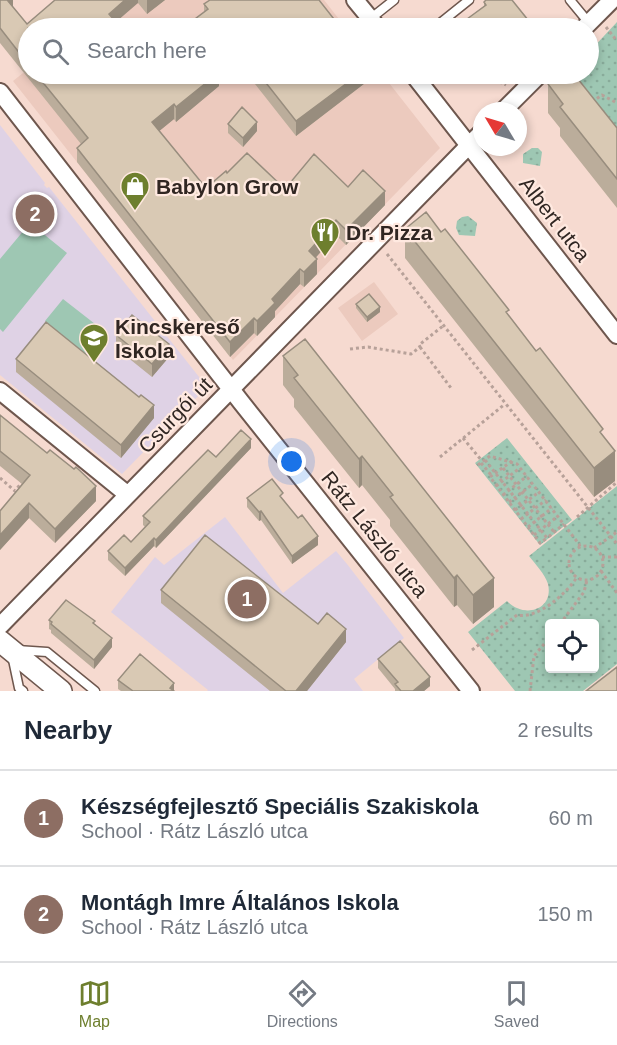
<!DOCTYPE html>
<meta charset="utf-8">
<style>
:root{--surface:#fff;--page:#f2f2f3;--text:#1f2937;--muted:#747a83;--line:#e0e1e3;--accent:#6e7f2e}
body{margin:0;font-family:Arial,sans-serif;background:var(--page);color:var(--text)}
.controls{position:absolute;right:18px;bottom:18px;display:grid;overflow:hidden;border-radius:6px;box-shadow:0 3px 9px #0003}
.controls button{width:54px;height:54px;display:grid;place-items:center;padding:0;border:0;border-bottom:2px solid var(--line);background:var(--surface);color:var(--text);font:30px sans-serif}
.compass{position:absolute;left:473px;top:102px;width:54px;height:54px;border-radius:50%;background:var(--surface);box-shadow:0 3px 9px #0003;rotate:308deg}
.you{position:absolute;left:292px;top:462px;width:21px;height:21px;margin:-15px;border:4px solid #fff;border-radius:50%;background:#1a73e8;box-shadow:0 0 0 9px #1a73e833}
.badge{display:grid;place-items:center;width:39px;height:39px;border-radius:50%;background:var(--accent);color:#fff;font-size:20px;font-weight:700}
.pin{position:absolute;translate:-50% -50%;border:3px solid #fff;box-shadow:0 2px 6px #0006}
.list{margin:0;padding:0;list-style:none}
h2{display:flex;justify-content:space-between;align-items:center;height:78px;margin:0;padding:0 24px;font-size:26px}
h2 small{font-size:20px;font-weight:400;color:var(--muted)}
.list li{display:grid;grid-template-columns:39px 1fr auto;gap:18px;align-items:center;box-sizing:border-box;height:96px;padding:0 24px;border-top:2px solid var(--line)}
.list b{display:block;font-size:22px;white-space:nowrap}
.list p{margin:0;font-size:20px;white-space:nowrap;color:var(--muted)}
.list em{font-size:20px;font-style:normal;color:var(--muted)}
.icon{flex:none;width:33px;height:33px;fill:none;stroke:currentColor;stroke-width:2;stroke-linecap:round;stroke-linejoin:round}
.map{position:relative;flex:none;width:617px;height:691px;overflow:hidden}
.search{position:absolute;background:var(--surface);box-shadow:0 3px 9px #0003;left:18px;right:18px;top:18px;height:66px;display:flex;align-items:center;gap:15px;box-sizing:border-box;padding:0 21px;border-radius:33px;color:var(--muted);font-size:22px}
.sheet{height:270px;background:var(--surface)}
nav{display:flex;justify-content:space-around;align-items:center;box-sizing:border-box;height:84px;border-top:2px solid var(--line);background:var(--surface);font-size:16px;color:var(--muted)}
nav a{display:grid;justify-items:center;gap:3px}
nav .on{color:var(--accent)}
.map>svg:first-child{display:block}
.built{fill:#eccabe}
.education{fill:#dfd2e5}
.grass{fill:url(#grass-dots);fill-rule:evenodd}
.pitch{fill:#9ec7b3}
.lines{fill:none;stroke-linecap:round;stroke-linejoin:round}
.service-casing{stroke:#6e574e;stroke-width:11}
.minor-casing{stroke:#6e574e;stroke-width:20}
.tertiary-casing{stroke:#6e574e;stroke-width:24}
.path{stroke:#b7a199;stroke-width:3;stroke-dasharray:3 3;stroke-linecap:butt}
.service{stroke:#fff;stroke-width:8}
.minor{stroke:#fff;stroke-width:16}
.tertiary{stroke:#fff;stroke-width:21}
.wall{fill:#bbad9b}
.shaded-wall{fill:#988d7e}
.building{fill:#d9c9b4;stroke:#988d7e;stroke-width:1.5}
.labels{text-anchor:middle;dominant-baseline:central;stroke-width:4.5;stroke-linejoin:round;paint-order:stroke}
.poi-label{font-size:21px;font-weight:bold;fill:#302622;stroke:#ffe9e0;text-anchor:start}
.street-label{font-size:21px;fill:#302622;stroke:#ffe9e0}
</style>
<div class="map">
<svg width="617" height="691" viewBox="0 0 617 691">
<defs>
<pattern id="grass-dots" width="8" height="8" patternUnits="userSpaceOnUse" patternTransform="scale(1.5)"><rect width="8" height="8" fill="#9ec7b3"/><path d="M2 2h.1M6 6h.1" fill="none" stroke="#88ab9a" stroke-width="1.8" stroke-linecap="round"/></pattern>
</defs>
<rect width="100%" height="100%" fill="#f6dad0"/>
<path class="built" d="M 108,0 L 324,0 L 346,28 L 77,28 Z
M 28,69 L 28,74 L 382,74 L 440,148 L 233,360 L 13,81 Z
M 374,282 L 398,314 L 362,341 L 338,308 Z"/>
<path class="education" d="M 0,125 L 45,183 L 44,185 L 47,188 L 49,187 L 207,387 L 122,474 L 0,375 Z
M 225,517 L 283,593 L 336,551 L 347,564 L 404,638 L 354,679 L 363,691 L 207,691 L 208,690 L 111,612 L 155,557 L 164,565 Z"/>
<path class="grass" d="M 617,22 L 617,128 L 574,74 L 588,74 L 589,52 Z
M 532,148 L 538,148 L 542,152 L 540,166 L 523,163 L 523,154 Z
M 468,216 L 477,223 L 475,236 L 459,235 L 456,228 L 457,221 L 462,217 Z
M 507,438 L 572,520 L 540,545 L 475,463 Z
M 617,486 L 617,664 L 583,691 L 515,691 L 468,632 L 507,601 C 524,619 554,610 548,584 C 545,574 535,564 529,556 ZM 550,624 L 594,624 L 594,668 L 550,668 Z"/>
<path class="pitch" d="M 30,223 L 67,253 L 3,332 L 0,329 L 0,259 Z
M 63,299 L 104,331 L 85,354 L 45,321 Z"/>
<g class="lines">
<g class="service-casing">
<path id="service" d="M 570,0 L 589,23
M 370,19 L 394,0
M 434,28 L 469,0
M 17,650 L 47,652 L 95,691
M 12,655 L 19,688 L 23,691"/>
</g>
<g class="minor-casing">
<path id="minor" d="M 355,0 L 378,28
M 584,28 L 612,0
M 413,74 L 617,335
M 0,92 L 241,402 L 471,691
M 503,111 L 540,74
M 0,391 L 128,495
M 0,626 L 482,132"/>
</g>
<g class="tertiary-casing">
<path id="tertiary" d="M 0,641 L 61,691"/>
</g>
<path class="path" d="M 606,27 L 617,41
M 460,74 L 473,82 L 483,74
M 483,74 L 506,85
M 592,102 L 602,95 L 617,103
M 387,254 L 617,544
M 420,347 L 451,388
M 350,349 L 368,347 L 411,354 L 420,347 L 419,345 L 443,326
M 463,438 L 482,461
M 440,457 L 505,404
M 485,460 L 547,538 L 564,524
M 512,461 L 490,477 L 540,543 L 547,538
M 481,463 L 492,476
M 478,465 L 490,456 L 517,464 L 579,544 L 580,547
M 503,468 L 554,532
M 0,478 L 15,491 L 22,482
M 496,486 L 520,468
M 503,495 L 527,476
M 509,502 L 533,484
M 515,510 L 539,492
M 577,517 L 617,482
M 521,519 L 546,500
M 528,527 L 552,508
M 534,535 L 558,516
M569 563a17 17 0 1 1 34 0a17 17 0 1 1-34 0Z
M 594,548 L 617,532
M 602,557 L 617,557
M 601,571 L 617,593
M 560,624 L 584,592 L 587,580
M 472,650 L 517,615 C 537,620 567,593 577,577
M 530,691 L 534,656 L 550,637"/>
<use href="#service" class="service"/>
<use href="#minor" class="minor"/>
<use href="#tertiary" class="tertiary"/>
</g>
<path class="wall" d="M 0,0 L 13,0 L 13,7 L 27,24 L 55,0 L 165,0 L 147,14 L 138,3 L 28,28 L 28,74 L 219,74 L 219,86 L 176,122 L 174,119 L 159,131 L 206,188 L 227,173 L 285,189 L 348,187 L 385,205 L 346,245 L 336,235 L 316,257 L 317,274 L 304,287 L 300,284 L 275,311 L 275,317 L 257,336 L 254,333 L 230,357 L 77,162 L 77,148 L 81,144 L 0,43 Z
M 484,2 L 528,28 L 467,28 L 467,19 L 484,6 Z
M 204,4 L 341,28 L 183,28 L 204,12 Z
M 247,74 L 369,74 L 369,80 L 296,136 Z
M 548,84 L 617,128 L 617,208 L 560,136 L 560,128 L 548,113 Z
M 228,124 L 257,131 L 243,147 L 228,133 Z
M 405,229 L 509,316 L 603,436 L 615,481 L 594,497 L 405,258 Z
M 356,304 L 380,312 L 367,322 L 356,308 Z
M 116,335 L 169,357 L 152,377 L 116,348 Z
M 283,356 L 494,607 L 473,624 L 457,605 L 454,607 L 390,526 L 390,520 L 362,485 L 359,488 L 294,407 L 294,399 L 283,385 Z
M 16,359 L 139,397 L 154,418 L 121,458 L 16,372 Z
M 0,415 L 96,501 L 55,543 L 29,518 L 0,550 L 0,511 L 22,484 L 0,466 Z
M 251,448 L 156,548 L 154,546 L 125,576 L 108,560 L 108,551 L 131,542 L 145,527 L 143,525 L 143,516 L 216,457 Z
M 247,498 L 283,499 L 318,545 L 292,564 L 261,520 L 259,521 L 247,507 Z
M 161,590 L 318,624 L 346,642 L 307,691 L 270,691 L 161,603 Z
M 49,620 L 95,624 L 112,647 L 94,669 L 51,633 L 51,630 L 49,629 Z
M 378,659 L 430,686 L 424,691 L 395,691 L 395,689 L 378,668 Z
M 118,680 L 174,683 L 174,691 L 121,691 L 118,689 Z"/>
<path class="shaded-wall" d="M 10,0 L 13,0 L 13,11 L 8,1 Z
M 125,0 L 138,0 L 138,3 L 109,28 L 109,14 Z
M 147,0 L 165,0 L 147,14 Z
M 528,20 L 528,28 L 518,28 Z
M 217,74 L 219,74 L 219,86 L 176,122 L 176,107 Z
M 359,74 L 369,74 L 369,80 L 296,136 L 296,121 Z
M 174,104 L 174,119 L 152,137 L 152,122 Z
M 257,122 L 257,131 L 243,147 L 243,138 Z
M 385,191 L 385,205 L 346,245 L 346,230 Z
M 336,220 L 336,235 L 309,265 L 309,251 Z
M 317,259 L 317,274 L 304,287 L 304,272 Z
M 300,269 L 300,284 L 275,311 L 275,317 L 257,336 L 257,321 L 272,299 Z
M 380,307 L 380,312 L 367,322 L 367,317 Z
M 254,318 L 254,333 L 230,357 L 230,342 Z
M 169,344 L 169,357 L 152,377 L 152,364 Z
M 154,405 L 154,418 L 121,458 L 121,445 Z
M 251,439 L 251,448 L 156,548 L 156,540 Z
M 615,451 L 615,481 L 594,497 L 594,468 Z
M 362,456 L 362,485 L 359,488 L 359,459 Z
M 96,486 L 96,501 L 55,543 L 55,529 Z
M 29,503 L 29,518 L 0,550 L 0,535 Z
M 261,511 L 261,520 L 259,521 L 259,512 Z
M 318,536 L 318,545 L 292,564 L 292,556 Z
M 154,538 L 154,546 L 125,576 L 125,568 Z
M 457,575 L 457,605 L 454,607 L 454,578 Z
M 494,578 L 494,607 L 473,624 L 473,595 Z
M 346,629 L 346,642 L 307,691 L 296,691 Z
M 112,638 L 112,647 L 94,669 L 94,660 Z
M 430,677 L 430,686 L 424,691 L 413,691 Z
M 174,683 L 174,691 L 170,688 Z"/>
<path class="building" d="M 0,0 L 10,0 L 8,1 L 27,24 L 55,0 L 125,0 L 109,14 L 121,28 L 28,28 L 28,64 L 0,28 Z
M 210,0 L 319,0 L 341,28 L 224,28 L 221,26 L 218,28 L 183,28 L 208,9 L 204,4 Z
M 486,0 L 512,0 L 528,20 L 518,28 L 475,28 L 467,19 L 486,5 L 484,2 Z
M 36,74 L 217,74 L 176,107 L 174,104 L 152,122 L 206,188 L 226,171 L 227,173 L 247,153 L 285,189 L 314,154 L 348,187 L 363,170 L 385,191 L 346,230 L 336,220 L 309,251 L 317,259 L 304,272 L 300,269 L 272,299 L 275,303 L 257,321 L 254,318 L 230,342 L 77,148 L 88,138 Z
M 259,74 L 359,74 L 296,121 Z
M 561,74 L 574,74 L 617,128 L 617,179 L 560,107 L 563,104 L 548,84 Z
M 242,107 L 257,122 L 243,138 L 228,124 Z
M 426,212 L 441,232 L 445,229 L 509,310 L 506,312 L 536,351 L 540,348 L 603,429 L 600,432 L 615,451 L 594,468 L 405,229 Z
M 369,294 L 380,307 L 367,317 L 356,304 Z
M 132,315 L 169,344 L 152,364 L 116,335 Z
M 46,322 L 139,397 L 141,395 L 154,405 L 121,445 L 16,359 Z
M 305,339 L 494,578 L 473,595 L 457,575 L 454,578 L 390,497 L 393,495 L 362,456 L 359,459 L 294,378 L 298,375 L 283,356 Z
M 0,415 L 47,453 L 50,450 L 74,469 L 76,467 L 96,486 L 55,529 L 29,503 L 0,535 L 0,511 L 30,475 L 0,451 Z
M 241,430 L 251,439 L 156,540 L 154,538 L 125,568 L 108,551 L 124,535 L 131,542 L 150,522 L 143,516 L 208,450 L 216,457 Z
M 272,479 L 283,493 L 280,496 L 298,518 L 302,515 L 318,536 L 292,556 L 261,511 L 259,512 L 247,498 Z
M 205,535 L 318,624 L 327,613 L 346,629 L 296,691 L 286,691 L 161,590 Z
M 66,600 L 95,621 L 93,623 L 112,638 L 94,660 L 51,624 L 52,622 L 49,620 Z
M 400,641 L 430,677 L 413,691 L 401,691 L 395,684 L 398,682 L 378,659 Z
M 140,654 L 174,683 L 170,688 L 174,691 L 133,691 L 118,680 Z
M 617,667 L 617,691 L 586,691 Z"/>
<defs>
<g id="shop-pin" transform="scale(1.5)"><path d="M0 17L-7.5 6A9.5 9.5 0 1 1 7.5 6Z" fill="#6e7f2e" stroke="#ffe9e0"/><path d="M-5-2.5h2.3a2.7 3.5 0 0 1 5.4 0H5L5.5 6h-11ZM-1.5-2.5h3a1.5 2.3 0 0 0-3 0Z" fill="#fff"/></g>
<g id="restaurant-pin" transform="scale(1.5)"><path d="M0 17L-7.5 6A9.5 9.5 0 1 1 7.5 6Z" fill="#6e7f2e" stroke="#ffe9e0"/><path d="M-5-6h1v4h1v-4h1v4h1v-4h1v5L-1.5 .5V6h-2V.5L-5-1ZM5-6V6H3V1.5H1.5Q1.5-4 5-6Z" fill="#fff"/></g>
<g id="school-pin" transform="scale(1.5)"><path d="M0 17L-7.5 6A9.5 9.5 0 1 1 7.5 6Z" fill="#6e7f2e" stroke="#ffe9e0"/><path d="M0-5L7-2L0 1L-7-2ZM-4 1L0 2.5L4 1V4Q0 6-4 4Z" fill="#fff"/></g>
</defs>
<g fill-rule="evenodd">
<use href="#shop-pin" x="135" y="186"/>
<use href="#restaurant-pin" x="325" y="232"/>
<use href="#school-pin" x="94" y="338"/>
</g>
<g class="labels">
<g class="poi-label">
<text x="156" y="186">Babylon Grow</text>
<text x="346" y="232">Dr. Pizza</text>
<text x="115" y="326">Kincskereső<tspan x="115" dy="24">Iskola</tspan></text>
</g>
<g class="street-label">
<text transform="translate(555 219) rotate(52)">Albert utca</text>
<text transform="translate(175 415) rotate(-46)">Csurgói út</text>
<text transform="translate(375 534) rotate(51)">Rátz László utca</text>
</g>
</g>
</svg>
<div class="controls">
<button><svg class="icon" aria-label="locate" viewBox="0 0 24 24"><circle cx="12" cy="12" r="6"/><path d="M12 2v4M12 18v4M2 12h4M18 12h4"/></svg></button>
</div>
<svg class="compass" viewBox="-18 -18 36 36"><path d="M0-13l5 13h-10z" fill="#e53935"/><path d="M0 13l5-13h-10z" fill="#747a83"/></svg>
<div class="you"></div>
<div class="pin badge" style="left:247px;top:599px;background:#8d6e63">1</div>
<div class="pin badge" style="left:35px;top:214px;background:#8d6e63">2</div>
<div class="search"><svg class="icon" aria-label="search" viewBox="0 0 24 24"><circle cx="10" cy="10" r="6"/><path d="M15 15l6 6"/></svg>Search here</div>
</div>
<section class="sheet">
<h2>Nearby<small>2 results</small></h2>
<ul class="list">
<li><span class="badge" style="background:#8d6e63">1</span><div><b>Készségfejlesztő Speciális Szakiskola</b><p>School · Rátz László utca</p></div><em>60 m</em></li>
<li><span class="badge" style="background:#8d6e63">2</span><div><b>Montágh Imre Általános Iskola</b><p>School · Rátz László utca</p></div><em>150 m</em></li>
</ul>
</section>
<nav>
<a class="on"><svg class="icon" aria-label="map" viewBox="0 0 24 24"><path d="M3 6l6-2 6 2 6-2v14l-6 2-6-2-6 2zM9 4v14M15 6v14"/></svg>Map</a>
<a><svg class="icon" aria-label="directions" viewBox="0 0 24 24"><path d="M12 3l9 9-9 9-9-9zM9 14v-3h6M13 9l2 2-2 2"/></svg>Directions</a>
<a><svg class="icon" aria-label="saved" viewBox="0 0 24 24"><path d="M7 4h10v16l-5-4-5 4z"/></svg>Saved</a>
</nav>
